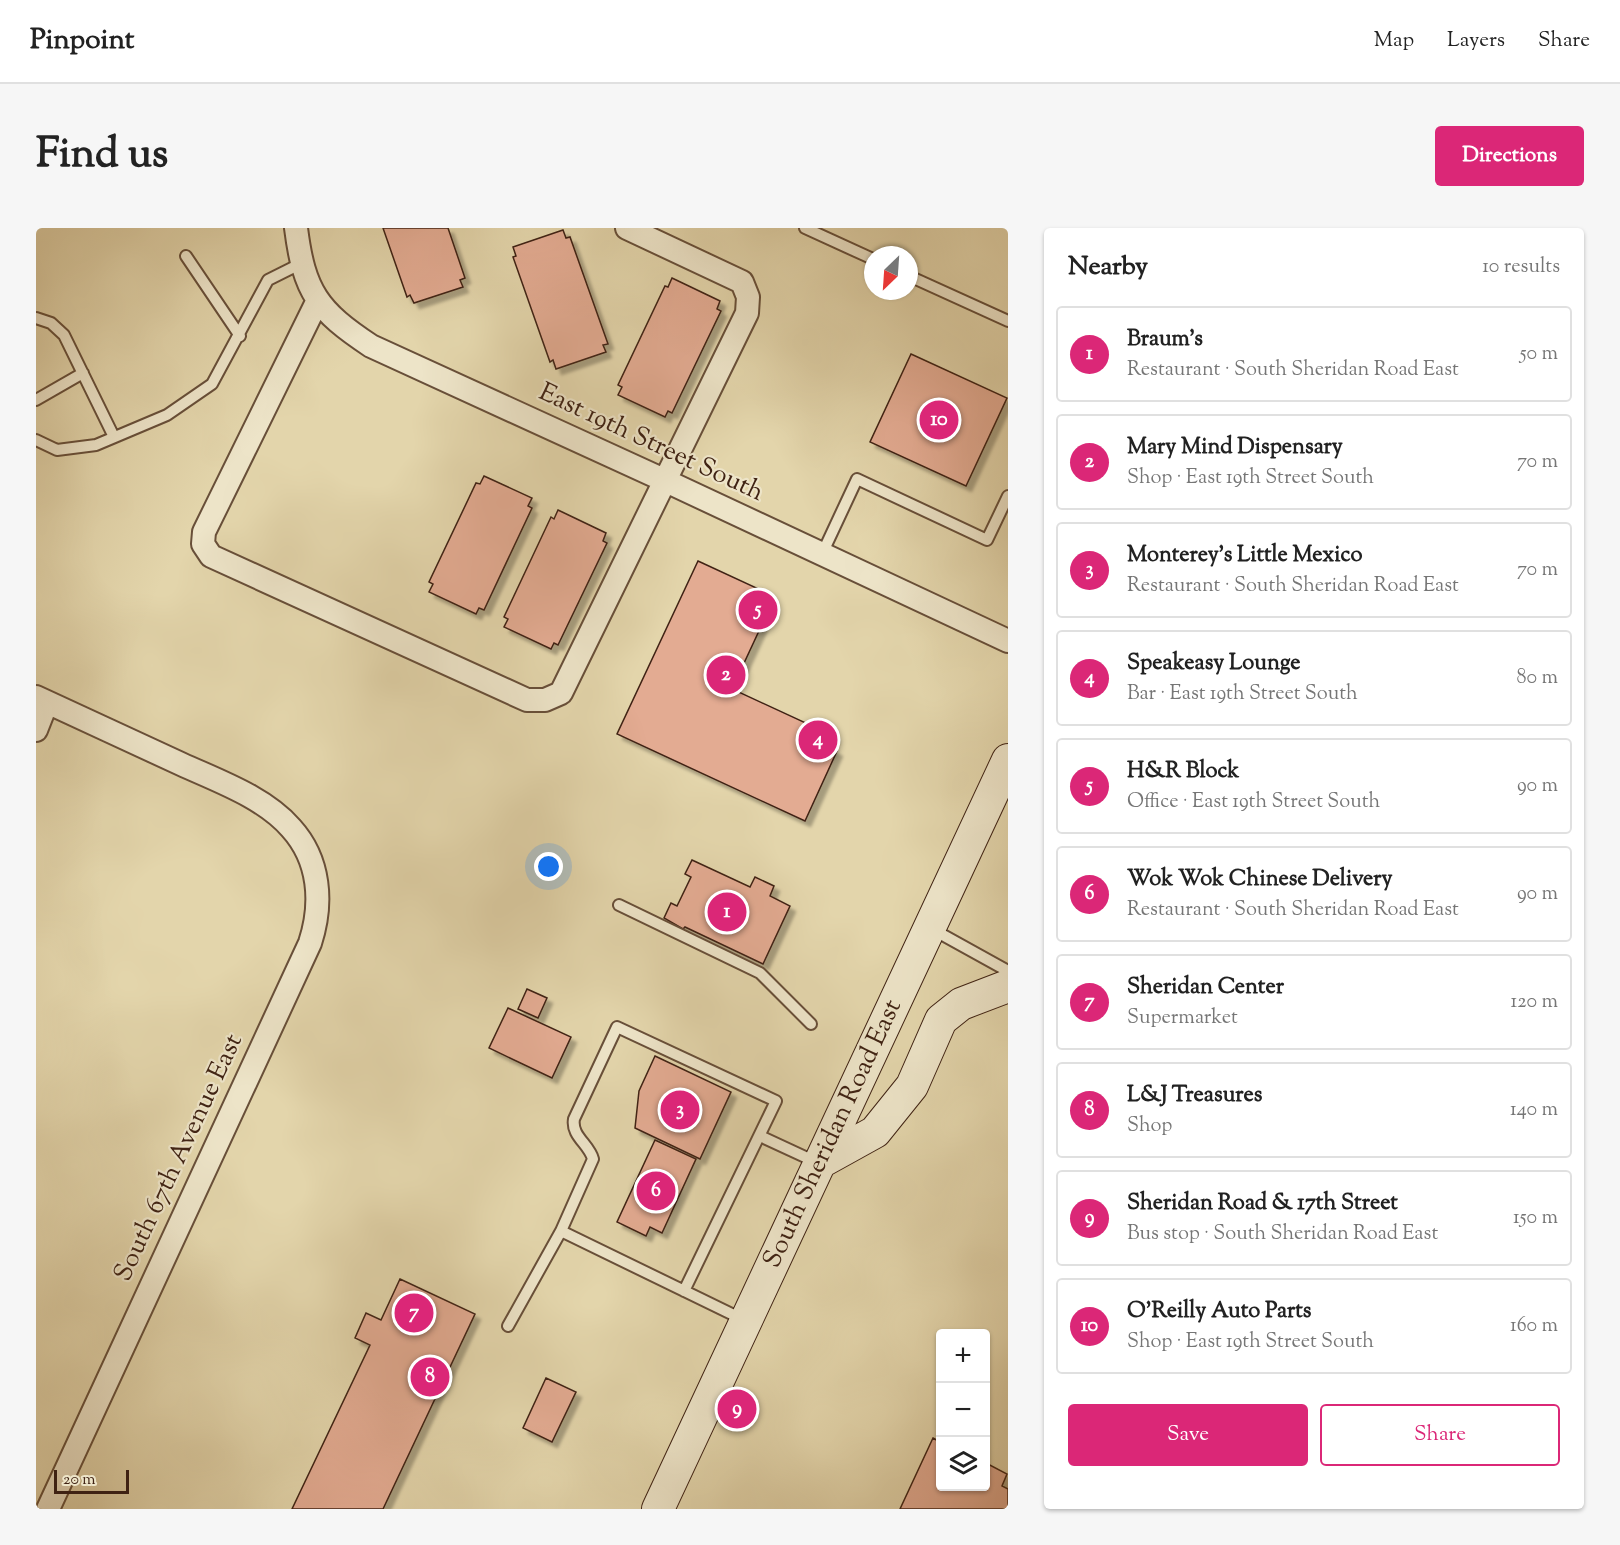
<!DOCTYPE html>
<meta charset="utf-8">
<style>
:root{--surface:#fff;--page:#f6f6f6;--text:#222;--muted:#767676;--line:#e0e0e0;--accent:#db2777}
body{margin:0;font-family:"Sorts Mill Goudy",serif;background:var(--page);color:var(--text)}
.controls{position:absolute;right:18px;bottom:18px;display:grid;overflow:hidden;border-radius:6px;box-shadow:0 2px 4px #0004}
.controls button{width:54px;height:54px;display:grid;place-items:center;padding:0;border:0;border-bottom:2px solid var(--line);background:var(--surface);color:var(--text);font:30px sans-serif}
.compass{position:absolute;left:828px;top:18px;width:54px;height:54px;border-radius:50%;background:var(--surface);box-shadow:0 2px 4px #0004;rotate:205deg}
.scale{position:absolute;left:18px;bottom:15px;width:75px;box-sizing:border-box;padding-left:6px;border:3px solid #3f2213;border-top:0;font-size:16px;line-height:21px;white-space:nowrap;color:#3f2213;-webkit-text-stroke:4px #ede4c8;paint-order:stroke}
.you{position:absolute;left:513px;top:639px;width:21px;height:21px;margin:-15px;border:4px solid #fff;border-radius:50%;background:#1a73e8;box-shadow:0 0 0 9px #1a73e833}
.badge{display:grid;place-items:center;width:39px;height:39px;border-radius:50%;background:var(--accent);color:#fff;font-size:20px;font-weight:700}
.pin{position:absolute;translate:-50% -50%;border:3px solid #fff;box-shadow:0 2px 6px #0006}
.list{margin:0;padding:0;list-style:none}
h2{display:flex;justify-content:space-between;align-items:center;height:78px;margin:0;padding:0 24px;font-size:26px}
h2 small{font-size:20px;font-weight:400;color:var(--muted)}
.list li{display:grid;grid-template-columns:39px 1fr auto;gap:18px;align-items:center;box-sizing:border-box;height:96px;margin:0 12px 12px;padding:0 12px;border:2px solid var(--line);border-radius:6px}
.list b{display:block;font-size:22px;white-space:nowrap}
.list p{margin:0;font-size:20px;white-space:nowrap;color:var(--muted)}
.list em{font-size:20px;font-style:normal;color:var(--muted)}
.actions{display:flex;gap:12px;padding:18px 24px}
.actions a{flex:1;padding:14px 0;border:2px solid var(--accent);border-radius:6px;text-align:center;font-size:21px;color:var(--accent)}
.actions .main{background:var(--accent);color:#fff}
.icon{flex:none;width:33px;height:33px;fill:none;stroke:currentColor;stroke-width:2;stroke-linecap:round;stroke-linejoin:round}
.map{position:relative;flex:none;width:972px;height:1281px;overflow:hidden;border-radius:6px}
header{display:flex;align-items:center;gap:36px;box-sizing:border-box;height:84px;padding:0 30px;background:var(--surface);border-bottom:2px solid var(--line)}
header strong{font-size:28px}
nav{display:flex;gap:33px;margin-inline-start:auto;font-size:21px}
.intro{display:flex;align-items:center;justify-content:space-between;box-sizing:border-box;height:144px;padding:0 36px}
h1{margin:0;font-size:42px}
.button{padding:15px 27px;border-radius:6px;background:var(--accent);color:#fff;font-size:21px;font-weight:700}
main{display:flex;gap:36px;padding:0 36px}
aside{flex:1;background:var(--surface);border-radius:6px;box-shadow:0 2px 4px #0004}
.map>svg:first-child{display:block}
.building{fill:#e3ab92;stroke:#3f2213;stroke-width:1.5;filter:url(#shadow)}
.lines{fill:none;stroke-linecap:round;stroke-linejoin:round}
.service-casing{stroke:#684f39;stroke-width:14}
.minor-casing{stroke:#684f39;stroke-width:26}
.secondary-casing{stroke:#3f2213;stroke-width:34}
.service{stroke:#ede4c8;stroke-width:10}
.minor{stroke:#ede4c8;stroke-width:22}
.secondary{stroke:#ede4c8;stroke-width:32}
.labels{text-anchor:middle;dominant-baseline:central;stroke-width:4.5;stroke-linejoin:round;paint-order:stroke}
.street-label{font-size:26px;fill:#3f2213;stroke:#ede4c8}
</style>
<header>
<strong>Pinpoint</strong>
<nav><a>Map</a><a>Layers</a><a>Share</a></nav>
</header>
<div class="intro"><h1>Find us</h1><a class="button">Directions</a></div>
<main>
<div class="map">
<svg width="972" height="1281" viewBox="0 0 972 1281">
<defs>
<filter id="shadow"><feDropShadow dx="5.5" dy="5.5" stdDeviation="1.5" flood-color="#0004"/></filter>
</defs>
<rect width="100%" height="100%" fill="#e3d5ab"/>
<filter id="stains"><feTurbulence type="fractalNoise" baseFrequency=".00333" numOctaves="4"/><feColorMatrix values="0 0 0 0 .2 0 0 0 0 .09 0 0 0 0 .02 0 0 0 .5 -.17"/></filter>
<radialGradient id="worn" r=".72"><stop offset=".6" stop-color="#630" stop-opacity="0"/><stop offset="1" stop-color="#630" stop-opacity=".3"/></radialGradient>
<path class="building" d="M 347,0 L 412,0 L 429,50 L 424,52 L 427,59 L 378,75 L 374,67 L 371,69 Z
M 527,2 L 530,10 L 534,9 L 572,116 L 567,117 L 570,124 L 520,141 L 517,132 L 514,134 L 477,29 L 480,28 L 477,19 Z
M 636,50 L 684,73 L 681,81 L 685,83 L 636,185 L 632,183 L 629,189 L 582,167 L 586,159 L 582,157 L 629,58 L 632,59 Z
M 875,126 L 971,170 L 930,258 L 834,214 Z
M 448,248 L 496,270 L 492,278 L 496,280 L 448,382 L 443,380 L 440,386 L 393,364 L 397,356 L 393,354 L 440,255 L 444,256 Z
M 522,282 L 570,305 L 567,313 L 571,315 L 522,417 L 518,415 L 515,421 L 468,399 L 472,391 L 468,389 L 515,289 L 518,291 Z
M 662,333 L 727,363 L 723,371 L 735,377 L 696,461 L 798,508 L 793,519 L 801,523 L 769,593 L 581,506 Z
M 656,632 L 714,659 L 719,649 L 738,658 L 734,668 L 754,678 L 727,736 L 649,699 L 647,701 L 628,690 L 635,675 L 641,678 L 655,649 L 649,646 Z
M 491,761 L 511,770 L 502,790 L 482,781 Z
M 472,780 L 535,809 L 516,850 L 453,820 Z
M 619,828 L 695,864 L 664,931 L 599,900 L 603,863 Z
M 619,912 L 660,931 L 626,1005 L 614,999 L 610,1008 L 581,994 Z
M 364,1051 L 439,1086 L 347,1281 L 256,1281 L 334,1117 L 319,1110 L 330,1085 L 345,1092 Z
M 510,1150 L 540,1164 L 516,1214 L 487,1200 Z
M 897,1210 L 904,1214 L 904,1258 L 950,1258 L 950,1235 L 971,1246 L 966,1258 L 972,1261 L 972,1281 L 864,1281 Z"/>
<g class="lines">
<g class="service-casing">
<path id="service" d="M 769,0 L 837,31
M 150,28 L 204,108
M 873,48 L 972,93
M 0,90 L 15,95 L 28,107 L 78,209
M 0,172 L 47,145
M 0,212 L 21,222 L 60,217 L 131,187 L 176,156 L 232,52 L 264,36
M 786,326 L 821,251 L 951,312 L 972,268
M 583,677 L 724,745 L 775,796
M 896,701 L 972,743
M 724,908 L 780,934
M 648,1063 L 740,873 L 581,799 L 538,891 C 535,908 553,916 557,931 L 525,1003 L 706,1091
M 472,1098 L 525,1003"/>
</g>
<g class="minor-casing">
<path id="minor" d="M 260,0 C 268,64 282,83 335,118 L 630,253 L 972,413
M 281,74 L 168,304 L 167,316 L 175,328 L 491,472 L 509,472 L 525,465 L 711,85 L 712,69 L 706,54 L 591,0
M 0,469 C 48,491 97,514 145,536 C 182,553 228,569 255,600 C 284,632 287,675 274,715 L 12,1281
M 0,502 L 11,474"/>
</g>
<g class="secondary-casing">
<path id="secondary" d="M 783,935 L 839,904 L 876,858 L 905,792 L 925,776 L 972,758
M 622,1281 L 972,532"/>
</g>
<use href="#service" class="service"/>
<use href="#minor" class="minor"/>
<use href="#secondary" class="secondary"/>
</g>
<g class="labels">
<g class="street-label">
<text transform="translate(615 215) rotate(25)">East 19th Street South</text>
<text transform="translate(797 906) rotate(-65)">South Sheridan Road East</text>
<text transform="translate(143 930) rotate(-65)">South 67th Avenue East</text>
</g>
</g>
<rect width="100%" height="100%" filter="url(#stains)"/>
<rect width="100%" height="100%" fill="url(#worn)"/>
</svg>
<div class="controls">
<button>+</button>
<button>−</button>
<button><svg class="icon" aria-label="layers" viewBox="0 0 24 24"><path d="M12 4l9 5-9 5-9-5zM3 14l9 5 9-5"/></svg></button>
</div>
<svg class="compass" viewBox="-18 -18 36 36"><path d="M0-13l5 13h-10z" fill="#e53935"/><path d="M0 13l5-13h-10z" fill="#767676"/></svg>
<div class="scale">20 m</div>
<div class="you"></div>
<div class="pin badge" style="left:691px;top:684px">1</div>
<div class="pin badge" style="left:690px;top:447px">2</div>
<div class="pin badge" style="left:644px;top:882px">3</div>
<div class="pin badge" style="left:782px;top:512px">4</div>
<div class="pin badge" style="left:722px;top:382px">5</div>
<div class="pin badge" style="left:620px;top:963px">6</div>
<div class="pin badge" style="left:378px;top:1085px">7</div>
<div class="pin badge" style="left:394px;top:1149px">8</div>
<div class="pin badge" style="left:701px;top:1181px">9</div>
<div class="pin badge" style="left:903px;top:192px">10</div>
</div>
<aside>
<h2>Nearby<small>10 results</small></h2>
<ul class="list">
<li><span class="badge">1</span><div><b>Braum's</b><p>Restaurant · South Sheridan Road East</p></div><em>50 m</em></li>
<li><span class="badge">2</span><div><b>Mary Mind Dispensary</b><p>Shop · East 19th Street South</p></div><em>70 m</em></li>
<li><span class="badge">3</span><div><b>Monterey's Little Mexico</b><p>Restaurant · South Sheridan Road East</p></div><em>70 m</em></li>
<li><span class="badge">4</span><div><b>Speakeasy Lounge</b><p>Bar · East 19th Street South</p></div><em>80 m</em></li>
<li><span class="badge">5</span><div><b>H&amp;R Block</b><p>Office · East 19th Street South</p></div><em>90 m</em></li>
<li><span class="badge">6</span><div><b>Wok Wok Chinese Delivery</b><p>Restaurant · South Sheridan Road East</p></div><em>90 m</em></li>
<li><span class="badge">7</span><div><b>Sheridan Center</b><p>Supermarket</p></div><em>120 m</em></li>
<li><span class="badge">8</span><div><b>L&amp;J Treasures</b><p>Shop</p></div><em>140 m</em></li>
<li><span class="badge">9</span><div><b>Sheridan Road &amp; 17th Street</b><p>Bus stop · South Sheridan Road East</p></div><em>150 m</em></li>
<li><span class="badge">10</span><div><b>O'Reilly Auto Parts</b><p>Shop · East 19th Street South</p></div><em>160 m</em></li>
</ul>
<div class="actions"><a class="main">Save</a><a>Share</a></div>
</aside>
</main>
